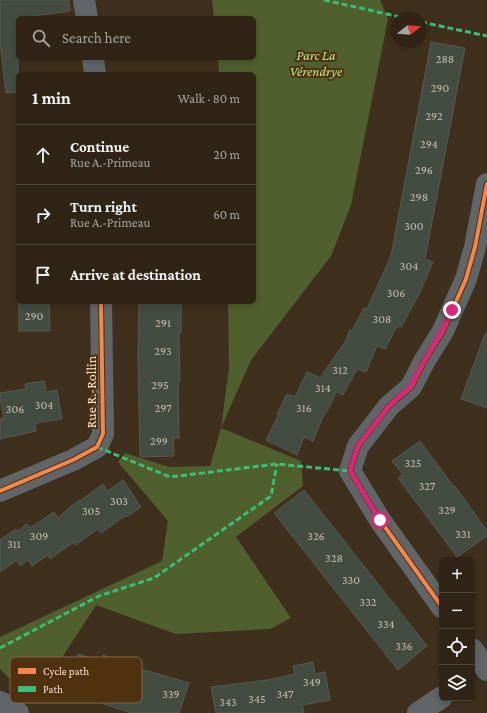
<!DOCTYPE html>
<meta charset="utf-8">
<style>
:root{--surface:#2f2416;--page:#3b3023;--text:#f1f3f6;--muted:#a7a4a1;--line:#4a4135}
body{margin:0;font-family:"Crimson Pro",serif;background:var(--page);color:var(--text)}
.controls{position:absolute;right:12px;bottom:12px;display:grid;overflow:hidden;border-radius:6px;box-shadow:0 2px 6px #0003}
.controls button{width:36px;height:36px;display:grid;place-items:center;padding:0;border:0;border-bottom:1px solid var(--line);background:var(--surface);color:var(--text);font:20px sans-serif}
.compass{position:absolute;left:391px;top:12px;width:36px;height:36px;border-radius:50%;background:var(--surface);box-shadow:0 2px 6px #0003;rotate:73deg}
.stop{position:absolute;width:12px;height:12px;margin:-9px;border:3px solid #db2777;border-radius:50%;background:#fff}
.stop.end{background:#db2777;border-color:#fff;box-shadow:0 1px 4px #0008}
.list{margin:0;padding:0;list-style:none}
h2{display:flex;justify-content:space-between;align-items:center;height:52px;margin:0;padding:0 16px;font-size:17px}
h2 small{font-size:13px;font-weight:400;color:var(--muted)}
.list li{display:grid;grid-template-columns:26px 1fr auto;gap:12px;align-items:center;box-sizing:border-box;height:60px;padding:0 16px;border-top:1px solid var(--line)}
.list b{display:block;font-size:15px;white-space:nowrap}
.list p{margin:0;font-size:13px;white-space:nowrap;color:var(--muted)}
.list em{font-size:13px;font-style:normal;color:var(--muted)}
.icon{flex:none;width:22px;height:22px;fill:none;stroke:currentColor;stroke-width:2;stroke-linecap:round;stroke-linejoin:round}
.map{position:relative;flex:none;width:487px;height:713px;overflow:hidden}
.search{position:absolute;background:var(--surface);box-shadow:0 2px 6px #0003;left:16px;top:16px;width:240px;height:44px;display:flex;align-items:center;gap:10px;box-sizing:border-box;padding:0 14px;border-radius:6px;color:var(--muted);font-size:15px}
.panel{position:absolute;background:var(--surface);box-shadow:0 2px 6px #0003;left:16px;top:72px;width:240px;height:232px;border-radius:6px}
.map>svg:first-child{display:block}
.green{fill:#4f5f2d}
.building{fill:#424c41;stroke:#565a51}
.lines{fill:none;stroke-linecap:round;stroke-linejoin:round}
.street{stroke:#606568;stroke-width:22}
.quiet{stroke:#3abd76;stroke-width:3;stroke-dasharray:6 3;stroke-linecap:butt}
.cycleway-casing{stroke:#4e310e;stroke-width:6}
.cycleway{stroke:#f5874c;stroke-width:4}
.route{stroke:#db2777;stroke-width:5}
.labels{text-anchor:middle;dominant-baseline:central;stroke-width:4;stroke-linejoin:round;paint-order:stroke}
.number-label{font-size:12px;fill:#cabeae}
.park-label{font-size:14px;font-style:italic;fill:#bee385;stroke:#4e310e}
.street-label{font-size:14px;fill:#f7e4d2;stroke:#4e310e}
.key{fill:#4e310e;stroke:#816749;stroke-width:1}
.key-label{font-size:11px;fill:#f7e4d2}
</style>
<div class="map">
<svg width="487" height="713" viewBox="0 0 487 713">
<rect width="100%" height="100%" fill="#3f301d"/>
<path class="green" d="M 212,0 L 380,0 L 388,19 L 351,205 L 331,256 L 251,360 L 221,428 L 301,461 L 303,486 L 236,537 L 291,618 L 270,629 L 176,634 L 96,605 L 37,696 L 10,679 L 0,669 L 0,637 L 162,561 L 168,521 L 118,462 L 125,453 L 169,467 L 210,466 L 221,428 L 229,368 L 228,302 L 254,302 L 254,74 L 219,74 L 218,58 L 254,58 L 254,18 L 214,18 Z"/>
<path class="building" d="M 0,0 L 69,0 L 70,11 L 18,18 L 18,92 L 6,93 L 0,41 Z
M 431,42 L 465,48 L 425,259 L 433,262 L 420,292 L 401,327 L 397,326 L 385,349 L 377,346 L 366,372 L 357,369 L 343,395 L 336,392 L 331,404 L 322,419 L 313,441 L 304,437 L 297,455 L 266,440 L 279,414 L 277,414 L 287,394 L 295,397 L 307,372 L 320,378 L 345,342 L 350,329 L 352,331 L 364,308 L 367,309 L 391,256 Z
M 19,302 L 49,302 L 50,331 L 19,331 Z
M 147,302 L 181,302 L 181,333 L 179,333 L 180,382 L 178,382 L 179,438 L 173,438 L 174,456 L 140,457 L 138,356 L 139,303 Z
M 485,334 L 487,334 L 487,408 L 461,399 Z
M 44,381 L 46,392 L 57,390 L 62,419 L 35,423 L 36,431 L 0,439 L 0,419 L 4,418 L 0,398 L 0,393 L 26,389 L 25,384 Z
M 420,441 L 454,487 L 455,486 L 487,531 L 487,536 L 457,557 L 398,478 L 403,475 L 392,461 Z
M 123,480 L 141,507 L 126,517 L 125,516 L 101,533 L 98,529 L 75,545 L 74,542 L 50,559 L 48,555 L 32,566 L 28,560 L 20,566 L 17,560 L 0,572 L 0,540 L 16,529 L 18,531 L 27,524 L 30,528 L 54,512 L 58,518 L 70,507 L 80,500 L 80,501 L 103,484 L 108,491 Z
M 304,490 L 427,646 L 398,670 L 274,513 Z
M 78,654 L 101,661 L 103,655 L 112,658 L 124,664 L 189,683 L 179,713 L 132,713 L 83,697 L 85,689 L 69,684 Z
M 313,662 L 315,674 L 325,672 L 330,700 L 302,705 L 304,713 L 216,713 L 211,687 L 268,680 L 295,674 L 293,666 Z"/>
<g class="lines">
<path class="street" d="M 84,0 L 87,18
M 93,58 L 95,74
M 0,491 L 73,460 L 97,447 L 103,434 L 101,302
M 442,607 L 380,520 L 350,471 L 358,446 L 389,406 L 411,387 L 425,360 L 443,331 L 466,279 L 475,247 L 487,184
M 472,649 L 487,670
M 0,702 L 18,713
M 418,713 L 442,697"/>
<path class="quiet" d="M 324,0 L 405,18
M 421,22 L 487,36
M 97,447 L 170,477 L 277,464 L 350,471
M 0,648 L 99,596 L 154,578 L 271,496 L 277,464"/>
<g class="cycleway-casing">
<path id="cycleway" d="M 0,491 L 73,460 L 97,447 L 103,434 L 101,302
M 442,607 L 380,520 L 350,471 L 358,446 L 389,406 L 411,387 L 425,360 L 443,331 L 466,279 L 475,247 L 487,184"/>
</g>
<use href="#cycleway" class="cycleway"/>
</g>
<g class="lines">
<path class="route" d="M 380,520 L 350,471 L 358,446 L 389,406 L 410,387 L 425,360 L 442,331 L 452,310"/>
</g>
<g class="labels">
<g class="number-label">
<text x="445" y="59">288</text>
<text x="440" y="88">290</text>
<text x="434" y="116">292</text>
<text x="429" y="144">294</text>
<text x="424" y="170">296</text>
<text x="419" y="197">298</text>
<text x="414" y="226">300</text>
<text x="409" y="266">304</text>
<text x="396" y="293">306</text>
<text x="34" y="316">290</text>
<text x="382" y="319">308</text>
<text x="163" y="323">291</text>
<text x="163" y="351">293</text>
<text x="340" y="370">312</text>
<text x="160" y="385">295</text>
<text x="323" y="388">314</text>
<text x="44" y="405">304</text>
<text x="163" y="408">297</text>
<text x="304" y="408">316</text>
<text x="15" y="409">306</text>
<text x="159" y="441">299</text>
<text x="413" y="463">325</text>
<text x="427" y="486">327</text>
<text x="119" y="501">303</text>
<text x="447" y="510">329</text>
<text x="91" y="511">305</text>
<text x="463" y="534">331</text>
<text x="39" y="536">309</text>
<text x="316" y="536">326</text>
<text x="14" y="544">311</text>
<text x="334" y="558">328</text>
<text x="351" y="580">330</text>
<text x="368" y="602">332</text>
<text x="386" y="624">334</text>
<text x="404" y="646">336</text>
<text x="312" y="682">349</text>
<text x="171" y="694">339</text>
<text x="285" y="694">347</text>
<text x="257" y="699">345</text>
<text x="228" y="702">343</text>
</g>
<g class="park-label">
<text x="316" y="55">Parc La<tspan x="316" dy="16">Vérendrye</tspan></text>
</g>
<g class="street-label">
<text transform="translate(91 392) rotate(-90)">Rue R.-Rollin</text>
</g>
</g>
<rect x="10" y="657" width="132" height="46" rx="6" class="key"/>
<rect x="18" y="668" width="18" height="6" fill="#f5874c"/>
<rect x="18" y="686" width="18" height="6" fill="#3abd76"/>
<g class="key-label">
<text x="43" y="675">Cycle path</text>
<text x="43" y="693">Path</text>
</g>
</svg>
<div class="controls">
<button>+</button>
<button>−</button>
<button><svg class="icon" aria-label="locate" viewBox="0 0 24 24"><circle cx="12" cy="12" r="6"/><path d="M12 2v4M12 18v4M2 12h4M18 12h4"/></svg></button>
<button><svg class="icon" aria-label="layers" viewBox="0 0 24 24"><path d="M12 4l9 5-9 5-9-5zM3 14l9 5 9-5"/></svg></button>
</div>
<svg class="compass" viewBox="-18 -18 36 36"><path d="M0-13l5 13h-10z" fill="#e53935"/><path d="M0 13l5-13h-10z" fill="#a7a4a1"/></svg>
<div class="stop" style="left:380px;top:520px"></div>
<div class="stop end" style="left:452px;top:310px"></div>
<div class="search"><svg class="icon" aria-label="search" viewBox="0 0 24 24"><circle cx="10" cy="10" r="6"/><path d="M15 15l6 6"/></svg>Search here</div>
<section class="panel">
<h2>1 min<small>Walk · 80 m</small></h2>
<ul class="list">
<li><svg class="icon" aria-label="ahead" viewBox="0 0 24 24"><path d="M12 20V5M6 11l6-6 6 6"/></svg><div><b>Continue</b><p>Rue A.-Primeau</p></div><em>20 m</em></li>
<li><svg class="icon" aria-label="right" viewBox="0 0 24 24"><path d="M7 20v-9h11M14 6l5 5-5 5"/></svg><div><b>Turn right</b><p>Rue A.-Primeau</p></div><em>60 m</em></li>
<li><svg class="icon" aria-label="arrive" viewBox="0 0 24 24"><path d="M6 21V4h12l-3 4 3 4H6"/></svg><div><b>Arrive at destination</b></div></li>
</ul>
</section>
</div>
